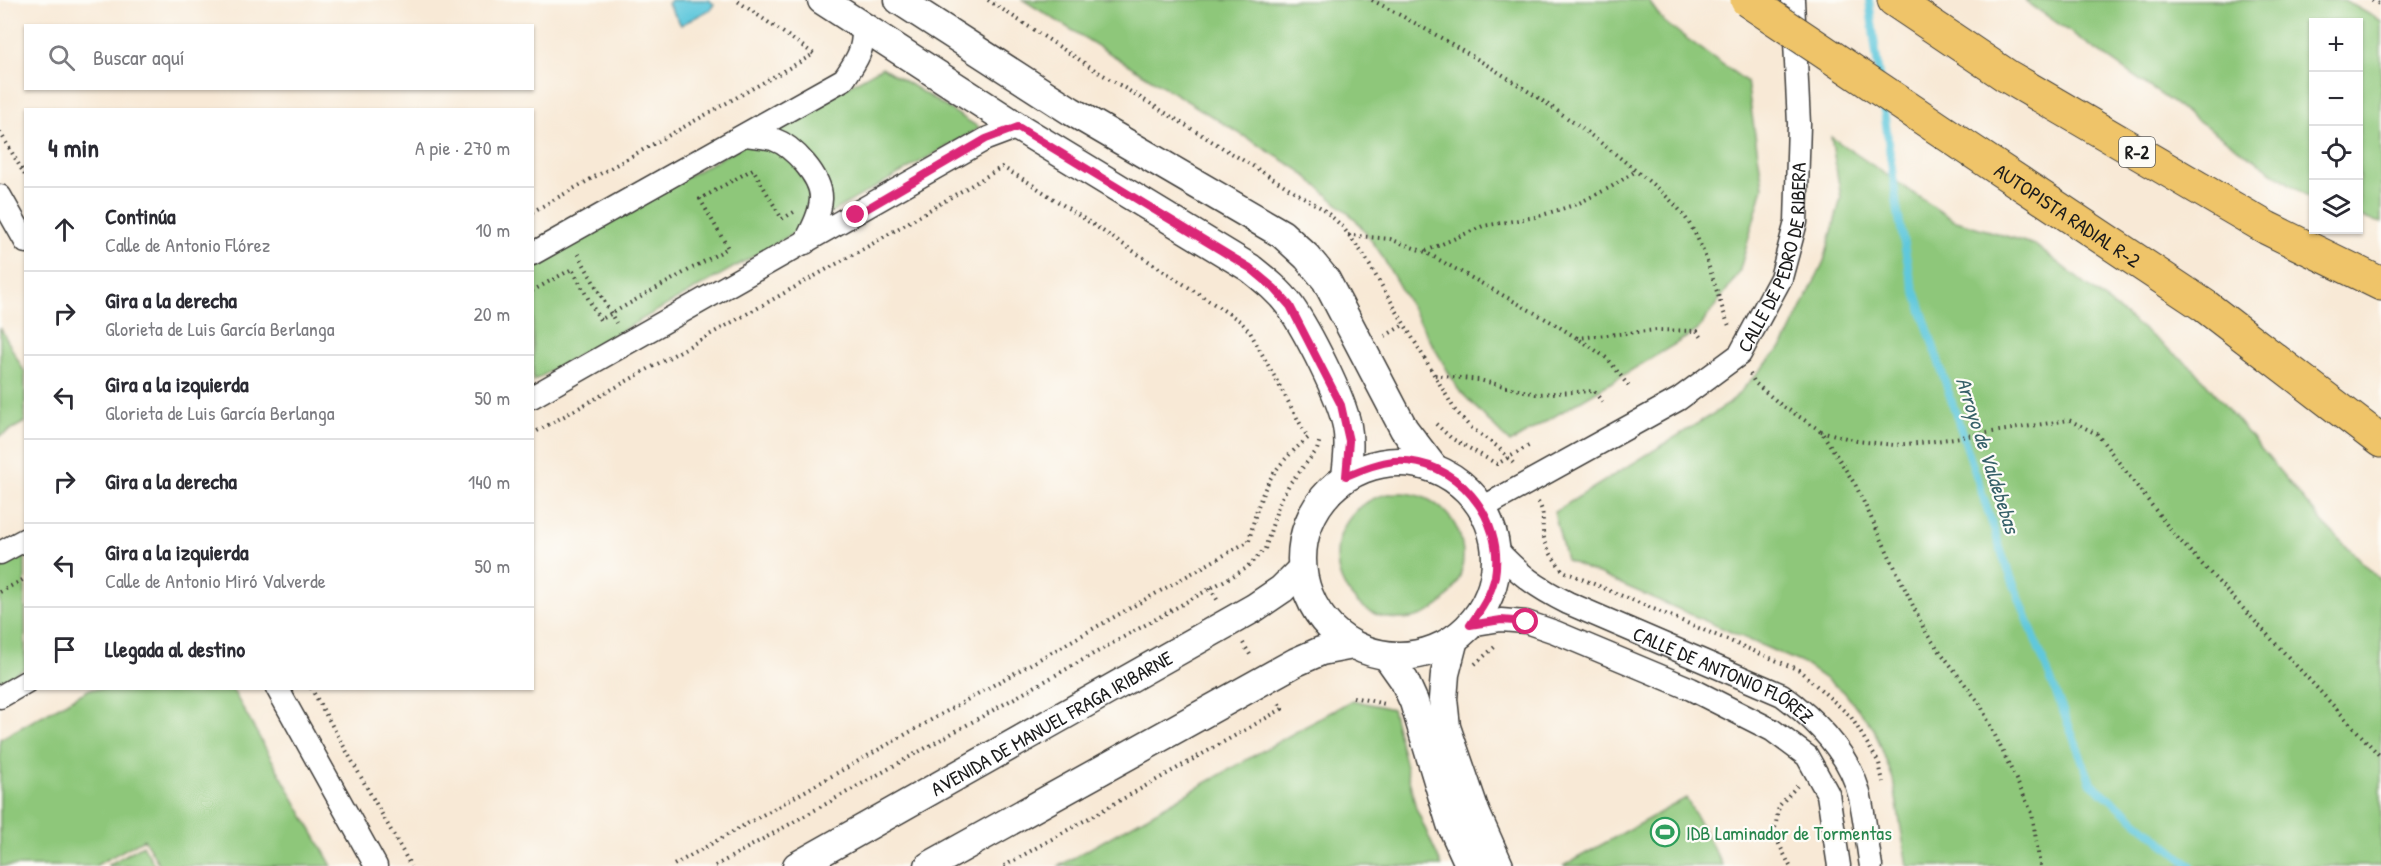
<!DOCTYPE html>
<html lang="es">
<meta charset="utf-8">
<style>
:root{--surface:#fff;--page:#f7f7f7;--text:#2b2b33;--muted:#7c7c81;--line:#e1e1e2}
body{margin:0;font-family:"Patrick Hand",sans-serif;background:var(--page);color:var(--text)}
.controls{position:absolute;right:18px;top:18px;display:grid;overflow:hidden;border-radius:0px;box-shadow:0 2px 4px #0004}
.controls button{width:54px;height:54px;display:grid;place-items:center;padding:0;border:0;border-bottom:2px solid var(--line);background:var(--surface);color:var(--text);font:30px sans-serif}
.stop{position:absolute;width:18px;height:18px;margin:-14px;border:4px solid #db2777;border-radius:50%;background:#fff}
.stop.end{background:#db2777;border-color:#fff;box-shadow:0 2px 6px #0008}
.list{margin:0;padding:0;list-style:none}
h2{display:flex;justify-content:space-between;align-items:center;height:78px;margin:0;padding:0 24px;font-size:26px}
h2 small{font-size:20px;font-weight:400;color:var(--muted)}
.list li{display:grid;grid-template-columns:39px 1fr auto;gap:18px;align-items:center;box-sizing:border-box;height:84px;padding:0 24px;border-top:2px solid var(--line)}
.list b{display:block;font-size:22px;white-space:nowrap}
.list p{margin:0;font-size:20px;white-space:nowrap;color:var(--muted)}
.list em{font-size:20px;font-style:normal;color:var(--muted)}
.icon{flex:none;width:33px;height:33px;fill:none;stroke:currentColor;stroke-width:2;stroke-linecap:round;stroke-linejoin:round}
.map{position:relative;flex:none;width:2381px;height:866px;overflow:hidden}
.search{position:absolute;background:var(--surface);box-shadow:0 2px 4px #0004;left:24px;top:24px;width:510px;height:66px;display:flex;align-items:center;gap:15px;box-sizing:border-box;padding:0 21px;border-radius:0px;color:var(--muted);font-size:22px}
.panel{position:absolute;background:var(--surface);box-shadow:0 2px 4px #0004;left:24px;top:108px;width:510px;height:582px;border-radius:0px}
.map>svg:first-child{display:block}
.green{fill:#8ec77a;stroke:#55724b;stroke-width:1.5}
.water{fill:#60c8dc;stroke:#3e727c;stroke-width:1.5}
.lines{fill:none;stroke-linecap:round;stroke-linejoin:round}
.stream{stroke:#60c8dc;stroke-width:8}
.minor-casing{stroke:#3d3b38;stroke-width:25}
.tertiary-casing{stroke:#3d3b38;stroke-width:31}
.motorway-casing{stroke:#3d3b38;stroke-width:35}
.path{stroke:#3d3b38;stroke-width:4;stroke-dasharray:1.5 4.5;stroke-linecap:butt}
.minor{stroke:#fff;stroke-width:22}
.tertiary{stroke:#fff;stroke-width:28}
.motorway{stroke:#efc469;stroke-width:33}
.motorway-bridge-casing{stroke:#3d3b38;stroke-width:35;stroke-linecap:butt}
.motorway-bridge{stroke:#efc469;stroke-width:33}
.route{stroke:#db2777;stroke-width:8}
.labels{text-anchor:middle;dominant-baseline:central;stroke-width:4.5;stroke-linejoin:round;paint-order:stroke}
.shield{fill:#fdfcf7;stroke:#605f5e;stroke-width:1.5}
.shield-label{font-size:18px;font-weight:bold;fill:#1c1c1c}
.street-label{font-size:20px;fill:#1c1c1c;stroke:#fdfcf7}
.leisure-label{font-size:20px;fill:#27864d;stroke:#fdfcf7;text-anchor:start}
.water-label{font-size:21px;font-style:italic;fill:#376169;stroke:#fdfcf7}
</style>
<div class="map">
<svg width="2381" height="866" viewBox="0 0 2381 866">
<rect width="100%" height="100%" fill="#fdfcf7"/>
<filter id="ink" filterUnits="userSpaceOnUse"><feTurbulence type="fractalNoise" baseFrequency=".0167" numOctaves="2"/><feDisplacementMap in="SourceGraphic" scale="12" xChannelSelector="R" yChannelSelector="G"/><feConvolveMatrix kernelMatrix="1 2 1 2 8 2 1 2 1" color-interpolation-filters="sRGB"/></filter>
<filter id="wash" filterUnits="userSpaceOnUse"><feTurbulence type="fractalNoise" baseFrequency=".008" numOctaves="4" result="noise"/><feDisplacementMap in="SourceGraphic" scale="24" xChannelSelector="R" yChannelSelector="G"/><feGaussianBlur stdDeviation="1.35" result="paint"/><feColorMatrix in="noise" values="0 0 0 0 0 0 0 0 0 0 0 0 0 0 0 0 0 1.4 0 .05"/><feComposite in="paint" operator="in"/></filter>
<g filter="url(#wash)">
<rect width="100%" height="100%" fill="#f8e9d6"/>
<path class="green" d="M 1023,0 L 1648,0 L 1664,22 L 1747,82 L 1763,187 L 1739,273 L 1697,331 L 1510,443 L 1458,389 L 1379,251 L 1356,220 L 1299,170 Z
M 2024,0 L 2344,0 L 2381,21 L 2381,223 L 2359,217 L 2358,22 L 2314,22 L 2313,200 Z
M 882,67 L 980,128 L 533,381 L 532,264 Z
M 1831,137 L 1953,220 L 2035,245 L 2195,370 L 2324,524 L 2381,581 L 2381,866 L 1907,866 L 1893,779 L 1874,729 L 1844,692 L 1804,664 L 1566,560 L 1554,512 L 1729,404 L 1785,343 L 1824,261 L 1841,198 Z
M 0,327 L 25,373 L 25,422 L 0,436 Z
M1337 556a63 63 0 1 1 126 0a63 63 0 1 1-126 0Z
M 25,549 L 25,668 L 0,682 L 0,563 Z
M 90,689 L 232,689 L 332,866 L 160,866 L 144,839 L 95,866 L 0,866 L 0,739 Z
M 1352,700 L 1392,709 L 1416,808 L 1442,866 L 1059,866 Z
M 1686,798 L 1723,866 L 1563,866 Z
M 143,845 L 155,866 L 108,866 L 108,865 Z"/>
<path class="water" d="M 671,0 L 708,0 L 714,4 L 711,9 L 681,25 L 668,4 Z"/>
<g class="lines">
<path class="stream" d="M 1869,0 L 1879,76
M 1883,103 L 1898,213 L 1910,275 L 2002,554 L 2091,783 L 2191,866"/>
</g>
</g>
<g filter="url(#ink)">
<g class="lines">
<g class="minor-casing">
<g id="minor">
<path d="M 745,135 C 754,136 764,137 773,139 C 793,146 822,177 821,199 C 820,215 812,229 805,243"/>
<path d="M 0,196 L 26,242"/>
<path d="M 532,254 L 844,79 C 857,60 864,50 863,27"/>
<path d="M 532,397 L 986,139 L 1018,127"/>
<path id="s1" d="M 1482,508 L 1679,399 L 1740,354 L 1781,278 L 1796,222 L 1799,124 L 1793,0"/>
<path id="s2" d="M 1496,549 C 1520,575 1536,587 1568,603 L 1782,695 C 1816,720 1850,753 1860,797 C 1865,819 1867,843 1871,866"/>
<path d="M 0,553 L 26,539"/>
<path d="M 1470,625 L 1501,620 L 1526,622 L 1555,632 L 1691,689 L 1772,730 L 1807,756 L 1828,794 L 1839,866"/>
<path d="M 277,688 L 376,866"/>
<path d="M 0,697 L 26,682"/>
</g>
</g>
<g class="tertiary-casing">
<g id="tertiary">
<path d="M 822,0 L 1018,127 L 1250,268 C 1265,280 1279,291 1290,306 C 1308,332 1341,396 1347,426 C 1350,442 1348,459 1346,476"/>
<path d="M 899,0 L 1071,111 L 1282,234 L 1307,257 L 1326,280 L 1404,429 L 1433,467"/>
<circle cx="1399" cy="559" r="97"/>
<path d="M 1454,639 L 1445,674 L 1443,699 L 1446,727 L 1476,814 L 1499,866"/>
<path d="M 1387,656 L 1404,680 L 1414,702 L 1451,824 L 1470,866"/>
<path id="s3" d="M 797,866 L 1254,608 L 1282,589 L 1301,570"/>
<path d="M 929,866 L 1296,662 L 1321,651 L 1353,645"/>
</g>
</g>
<g class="motorway-casing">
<g id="motorway">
<path d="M 1894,0 L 2007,76 L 2267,228 L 2381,284"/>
<path id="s4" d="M 1963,145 L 2205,306 L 2381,441"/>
</g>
</g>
<path class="path" d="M 988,0 L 1095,70 L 1323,209 L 1342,226 L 1363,254 L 1455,410 L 1469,426 L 1498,447 L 1515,465
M 1372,0 C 1461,47 1546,98 1624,161 C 1645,179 1672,197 1687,220 C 1708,251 1715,292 1729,326
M 2372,0 L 2381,5
M 0,132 L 26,177
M 532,212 L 814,54 L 736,0
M 1348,235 L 1390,239 L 1425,252 L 1553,323 L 1588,345 L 1608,359 L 1630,388
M 1426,251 L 1483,226 L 1536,217 L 1577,204 L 1611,187 L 1636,171
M 578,254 L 616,323
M 532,291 L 572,269 L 600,320 L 728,248 L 700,199 L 753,169 L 782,219 L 794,212
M 1385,336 L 1405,324
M 1577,338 L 1657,330 L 1697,331 L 1703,339
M 1750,374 L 1755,383 L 1780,404 L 1821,431 L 1856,486 L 1926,633 L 1980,704 L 2032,813 L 2040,866
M 1435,375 L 1479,380 L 1536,394 L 1594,391 L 1603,403
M 1436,424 L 1451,438 L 1497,464 L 1532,444
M 1821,431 L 1857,441 L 1894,445 L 1929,442 L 2069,420 L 2097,434 L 2173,533 L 2381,757
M 532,434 L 872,244 L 1002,167 L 1028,182 L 1240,321 L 1250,332 L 1308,438 C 1268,471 1260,492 1249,541 L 672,866
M 1538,502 C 1545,513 1542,519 1543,531 C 1544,547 1554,559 1563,571 L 1799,670 L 1851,717 L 1879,763 L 1883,782
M 1210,588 L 1218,601
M 0,592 L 26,578
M 1243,643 L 1252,658
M 1475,664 L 1497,645
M 311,688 L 411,866
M 1353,697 L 1385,704
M 715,866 L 1245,569 L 1265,549 L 1279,503 L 1290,483 L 1317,450 L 1320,439
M 1004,866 L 1282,709 L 1277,700
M 1790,866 L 1774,834 L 1779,806 L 1797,786"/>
<use href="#minor" class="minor"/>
<use href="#tertiary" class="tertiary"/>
<use href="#motorway" class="motorway"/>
<g class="motorway-bridge-casing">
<path id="motorway-bridge" d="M 1747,0 L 1963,145"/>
</g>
<use href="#motorway-bridge" class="motorway-bridge"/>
</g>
</g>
<g class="lines" filter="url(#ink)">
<path class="route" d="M 856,215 L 986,139 L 1018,127 L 1250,268 L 1274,288 L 1290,306 L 1341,405 L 1349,441 L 1346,476 C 1362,469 1377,463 1394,461 C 1455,457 1505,517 1495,576 C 1491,595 1481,610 1470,625 L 1501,620 L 1526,622"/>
</g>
<defs>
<g id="stadium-ring" transform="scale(1.5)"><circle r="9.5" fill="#fdfcf7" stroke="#2e9e5b" stroke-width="1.5"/><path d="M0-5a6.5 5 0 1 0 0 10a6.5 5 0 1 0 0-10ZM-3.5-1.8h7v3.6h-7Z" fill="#2e9e5b"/></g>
</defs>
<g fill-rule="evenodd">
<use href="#stadium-ring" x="1665" y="832"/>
</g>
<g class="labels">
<rect class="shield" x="2119" y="137" width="36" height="30" rx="4.5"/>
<g class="shield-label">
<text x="2137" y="152">R-2</text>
</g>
<g class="street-label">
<text stroke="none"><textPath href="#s4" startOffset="126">AUTOPISTA RADIAL R-2</textPath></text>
<text stroke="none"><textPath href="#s1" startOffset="405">CALLE DE PEDRO DE RIBERA</textPath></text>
<text stroke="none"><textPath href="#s2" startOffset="262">CALLE DE ANTONIO FLÓREZ</textPath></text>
<text stroke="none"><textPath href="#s3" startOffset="292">AVENIDA DE MANUEL FRAGA IRIBARNE</textPath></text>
</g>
<g class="leisure-label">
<text x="1686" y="832">IDB Laminador de Tormentas</text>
</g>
<g class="water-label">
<text transform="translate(1988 455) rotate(72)">Arroyo de Valdebebas</text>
</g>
</g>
</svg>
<div class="controls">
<button>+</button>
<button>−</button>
<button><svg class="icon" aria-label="locate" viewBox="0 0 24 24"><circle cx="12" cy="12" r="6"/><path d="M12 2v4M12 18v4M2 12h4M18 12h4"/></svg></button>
<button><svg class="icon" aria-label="layers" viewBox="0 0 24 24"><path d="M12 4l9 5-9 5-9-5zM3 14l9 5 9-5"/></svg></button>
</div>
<div class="stop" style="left:1526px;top:622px"></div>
<div class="stop end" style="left:856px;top:215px"></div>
<div class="search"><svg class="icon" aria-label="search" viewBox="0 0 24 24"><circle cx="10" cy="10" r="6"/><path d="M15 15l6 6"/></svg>Buscar aquí</div>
<section class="panel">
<h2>4 min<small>A pie · 270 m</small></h2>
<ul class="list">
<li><svg class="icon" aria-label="ahead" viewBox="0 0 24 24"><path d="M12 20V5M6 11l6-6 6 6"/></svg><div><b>Continúa</b><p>Calle de Antonio Flórez</p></div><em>10 m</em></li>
<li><svg class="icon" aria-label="right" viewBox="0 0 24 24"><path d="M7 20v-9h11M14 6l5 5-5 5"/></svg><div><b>Gira a la derecha</b><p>Glorieta de Luis García Berlanga</p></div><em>20 m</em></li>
<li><svg class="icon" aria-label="left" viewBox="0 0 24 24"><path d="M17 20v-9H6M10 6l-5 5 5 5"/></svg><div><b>Gira a la izquierda</b><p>Glorieta de Luis García Berlanga</p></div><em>50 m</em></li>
<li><svg class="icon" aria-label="right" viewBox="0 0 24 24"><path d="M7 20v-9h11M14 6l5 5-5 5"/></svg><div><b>Gira a la derecha</b></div><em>140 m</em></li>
<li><svg class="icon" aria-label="left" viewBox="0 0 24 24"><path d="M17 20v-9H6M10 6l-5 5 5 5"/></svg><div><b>Gira a la izquierda</b><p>Calle de Antonio Miró Valverde</p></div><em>50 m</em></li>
<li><svg class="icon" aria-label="arrive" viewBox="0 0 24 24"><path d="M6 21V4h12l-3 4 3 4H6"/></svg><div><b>Llegada al destino</b></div></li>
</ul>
</section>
</div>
